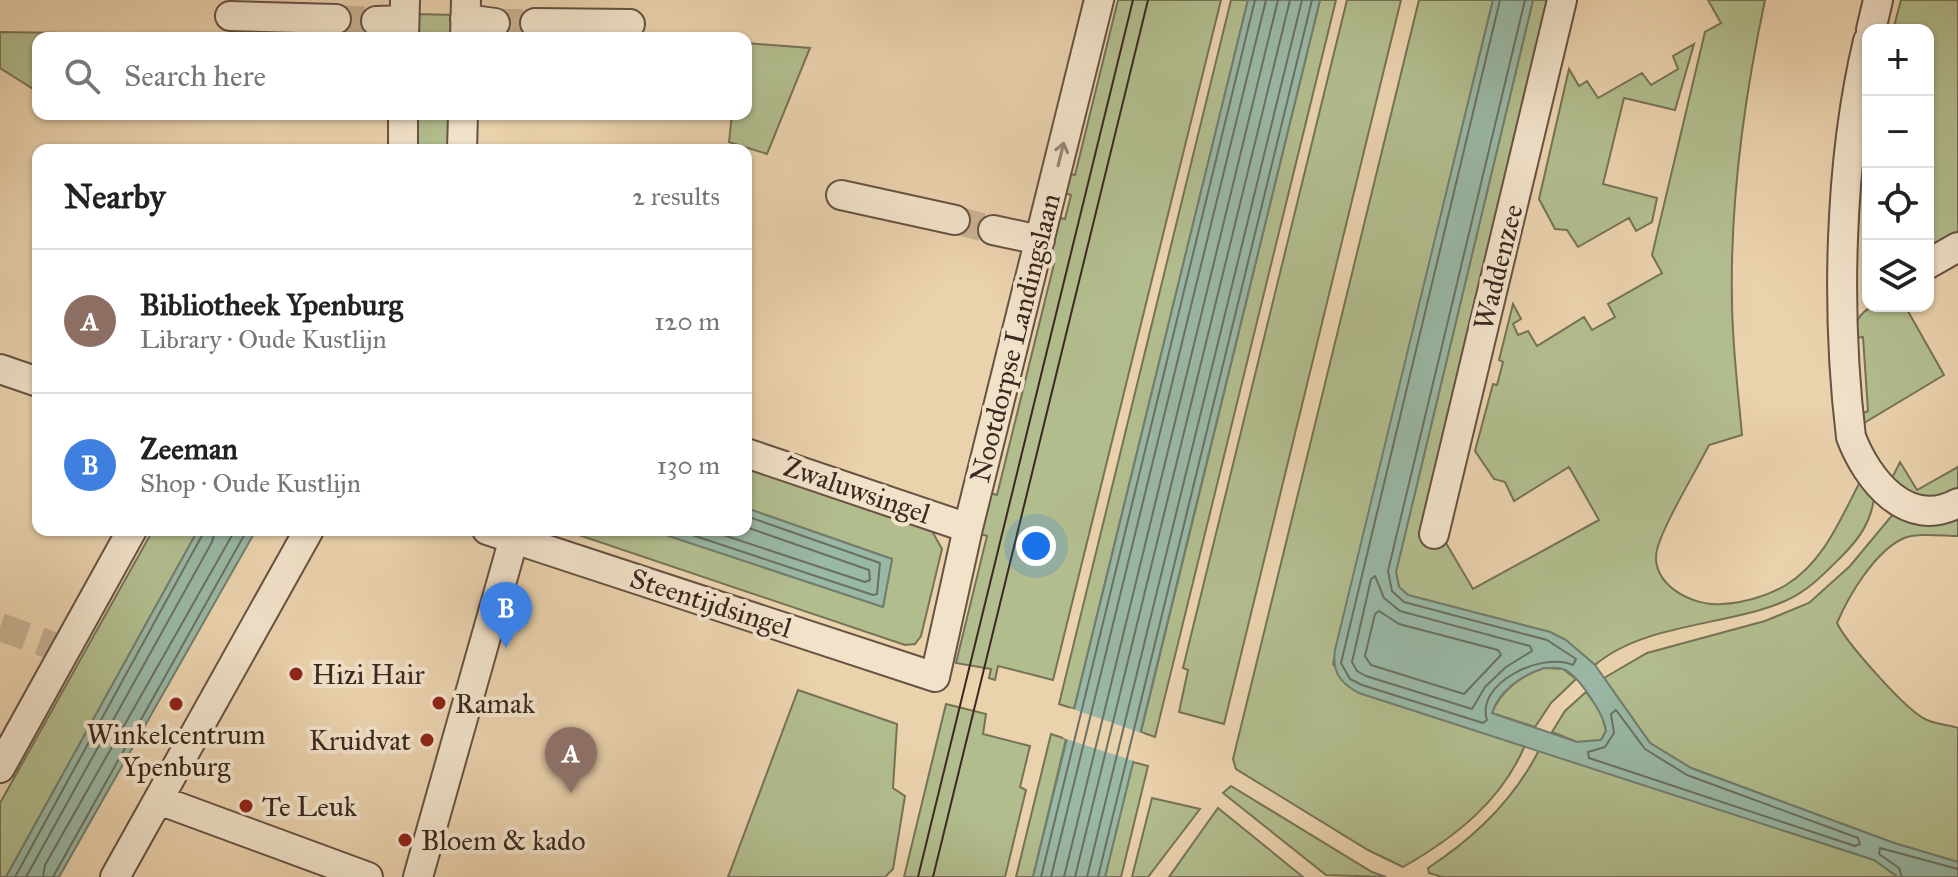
<!DOCTYPE html>
<meta charset="utf-8">
<style>
:root{--surface:#fff;--page:#f2f2f2;--text:#222;--muted:#767676;--line:#e0e0e0;--accent:#8f2418}
body{margin:0;font-family:"IM FELL Great Primer",serif;background:var(--page);color:var(--text)}
.controls{position:absolute;right:24px;top:24px;display:grid;overflow:hidden;border-radius:16px;box-shadow:0 2px 6px #0004}
.controls button{width:72px;height:72px;display:grid;place-items:center;padding:0;border:0;border-bottom:2px solid var(--line);background:var(--surface);color:var(--text);font:40px sans-serif}
.you{position:absolute;left:1036px;top:546px;width:28px;height:28px;margin:-20px;border:6px solid #fff;border-radius:50%;background:#1a73e8;box-shadow:0 0 0 12px #1a73e833}
.badge{display:grid;place-items:center;width:52px;height:52px;border-radius:50%;background:var(--accent);color:#fff;font-size:26px;font-weight:700}
.pin{position:absolute;translate:-50% -66px;filter:drop-shadow(0 2px 4px #0008)}
.pin::after{content:'';position:absolute;top:42px;width:28px;height:24px;background:inherit;clip-path:polygon(0 0,100% 0,50% 100%)}
.list{margin:0;padding:0;list-style:none}
h2{display:flex;justify-content:space-between;align-items:center;height:104px;margin:0;padding:0 32px;font-size:34px}
h2 small{font-size:26px;font-weight:400;color:var(--muted)}
.list li{display:grid;grid-template-columns:52px 1fr auto;gap:24px;align-items:center;box-sizing:border-box;height:144px;padding:0 32px;border-top:2px solid var(--line)}
.list b{display:block;font-size:30px;white-space:nowrap}
.list p{margin:0;font-size:26px;white-space:nowrap;color:var(--muted)}
.list em{font-size:26px;font-style:normal;color:var(--muted)}
.icon{flex:none;width:44px;height:44px;fill:none;stroke:currentColor;stroke-width:2;stroke-linecap:round;stroke-linejoin:round}
.map{position:relative;flex:none;width:1958px;height:877px;overflow:hidden}
.search{position:absolute;background:var(--surface);box-shadow:0 2px 6px #0004;left:32px;top:32px;width:720px;height:88px;display:flex;align-items:center;gap:20px;box-sizing:border-box;padding:0 28px;border-radius:16px;color:var(--muted);font-size:30px}
.panel{position:absolute;background:var(--surface);box-shadow:0 2px 6px #0004;left:32px;top:144px;width:720px;height:392px;border-radius:16px}
.map>svg:first-child{display:block}
.green{fill:#b2bd8e;stroke:#767257;stroke-width:2}
.water{fill:#99b8a5;stroke:#737e70;stroke-width:2;fill-rule:evenodd}
.pier{fill:#ead2ad}
.lines{fill:none;stroke-linecap:round;stroke-linejoin:round}
.shore{stroke:#6a7062;stroke-width:2}
.minor-tunnel{stroke:#c7b091;stroke-width:28;stroke-dasharray:28 14;stroke-linecap:butt}
.minor-casing{stroke:#675243;stroke-width:32}
.minor{stroke:#f1e2ca;stroke-width:28}
.tram{stroke:#3b2820;stroke-width:2}
.oneway{stroke:#968575}
.poi-dot{fill:#8f2418;stroke:#f1e2ca;stroke-width:3}
.labels{text-anchor:middle;dominant-baseline:central;stroke-width:8;stroke-linejoin:round;paint-order:stroke}
.street-label{font-size:28px;fill:#3b2820;stroke:#f1e2ca}
.poi-label{font-size:28px;fill:#3b2820;stroke:#f1e2ca;text-anchor:start}
</style>
<div class="map">
<svg width="1958" height="877" viewBox="0 0 1958 877">
<rect width="100%" height="100%" fill="#ead2ad"/>
<filter id="stains"><feTurbulence type="fractalNoise" baseFrequency=".0025" numOctaves="4"/><feColorMatrix values="0 0 0 0 .2 0 0 0 0 .09 0 0 0 0 .02 0 0 0 .5 -.17"/></filter>
<radialGradient id="worn" r=".72"><stop offset=".6" stop-color="#630" stop-opacity="0"/><stop offset="1" stop-color="#630" stop-opacity=".3"/></radialGradient>
<path class="green" d="M 1118,0 L 1221,0 L 1053,680 L 998,666 L 995,680 L 989,678 L 991,669 L 956,663 L 987,536 L 977,533 L 987,492 L 997,495 L 1054,264 L 1043,261 L 1055,217 L 1065,219 L 1071,195 L 1061,192 L 1065,173 L 1075,175 Z
M 1231,0 L 1248,0 L 1074,709 L 1059,704 Z
M 1320,0 L 1336,0 L 1155,737 L 1141,732 Z
M 1347,0 L 1401,0 L 1224,724 L 1179,712 L 1188,670 L 1183,668 Z
M 1419,0 L 1493,0 L 1333,664 L 1359,693 L 1525,745 C 1502,801 1454,838 1403,867 L 1368,850 L 1236,769 L 1233,759 Z
M 1533,0 L 1550,0 L 1420,533 L 1443,538 L 1473,589 L 1599,520 L 1569,467 L 1514,501 L 1505,482 L 1494,479 L 1475,451 L 1493,384 L 1497,385 L 1503,362 L 1499,360 L 1513,304 L 1521,319 L 1513,324 L 1518,335 L 1528,331 L 1537,346 L 1584,317 L 1592,330 L 1615,317 L 1608,304 L 1662,273 L 1652,255 L 1705,32 L 1721,23 L 1708,0 L 1765,0 C 1744,99 1730,198 1732,299 C 1732,344 1738,390 1742,435 L 1709,445 C 1696,471 1663,525 1657,550 C 1649,584 1693,607 1722,604 C 1743,603 1768,596 1786,585 C 1824,562 1840,519 1860,482 L 1874,498 C 1871,522 1859,539 1842,556 C 1825,573 1808,591 1785,601 C 1728,626 1644,623 1595,665 L 1566,640 L 1550,632 L 1408,595 L 1399,587 L 1396,572 Z
M 1901,0 L 1958,0 L 1958,233 L 1928,250 L 1928,30 L 1893,30 Z
M 414,14 L 457,15 L 457,38 L 414,38 Z
M 0,32 L 62,33 L 62,38 L 38,38 L 38,92 L 0,68 Z
M 746,43 L 810,48 L 767,154 L 729,142 L 732,114 L 746,114 Z
M 1694,44 L 1675,110 L 1624,98 L 1603,184 L 1657,198 L 1652,222 L 1636,231 L 1629,218 L 1578,247 L 1567,230 L 1555,229 L 1539,199 L 1569,69 L 1579,86 L 1587,81 L 1598,98 L 1642,73 L 1651,85 L 1678,69 L 1673,56 Z
M 412,114 L 455,114 L 454,150 L 411,150 Z
M 1873,306 L 1905,306 L 1944,375 L 1859,426 L 1859,415 L 1868,411 L 1863,337 L 1854,338 C 1855,322 1858,314 1873,306 Z
M 1900,462 L 1917,490 L 1958,467 L 1958,490 C 1933,504 1913,495 1890,482 Z
M 746,468 L 932,531 L 942,549 L 921,636 L 915,644 L 905,645 L 564,530 L 651,530 L 883,607 L 892,559 L 746,508 Z
M 1894,513 L 1958,515 L 1958,536 C 1943,536 1915,532 1902,539 C 1874,553 1849,595 1837,623 C 1846,642 1907,712 1927,720 C 1936,724 1948,725 1958,728 L 1958,862 L 1894,843 L 1691,768 L 1650,743 L 1604,678 L 1647,653 L 1765,621 L 1809,603 L 1850,566 Z
M 153,530 L 198,530 L 6,877 L 0,877 L 0,803 Z
M 1544,668 L 1563,669 L 1576,679 L 1551,703 L 1535,727 L 1492,713 C 1500,691 1522,675 1544,668 Z
M 798,690 L 897,724 L 893,788 L 905,796 L 893,869 L 885,877 L 728,877 Z
M 1586,692 L 1601,712 L 1606,731 L 1601,740 L 1577,742 L 1552,732 L 1565,711 Z
M 946,704 L 986,714 L 983,734 L 1030,746 L 1020,787 L 1026,790 L 1005,877 L 904,877 Z
M 1051,734 L 1066,739 L 1033,877 L 1016,877 Z
M 1539,750 L 1874,860 L 1898,877 L 1442,877 L 1429,873 L 1428,868 C 1474,838 1514,800 1539,750 Z
M 1133,762 L 1148,766 L 1121,877 L 1105,877 Z
M 1231,786 L 1372,872 L 1386,877 L 1326,875 L 1223,793 Z
M 1152,798 L 1200,809 L 1148,877 L 1132,877 Z
M 1218,808 L 1303,877 L 1169,877 Z"/>
<path class="water" d="M 1248,0 L 1320,0 L 1105,877 L 1033,877 Z
M 1493,0 L 1533,0 L 1396,572 L 1399,587 L 1408,595 L 1550,632 L 1566,640 L 1595,665 L 1650,743 L 1691,768 L 1894,843 L 1958,862 L 1958,877 L 1898,877 L 1874,860 L 1359,693 C 1340,683 1332,672 1335,650 ZM 1544,668 C 1549,668 1558,667 1563,669 C 1578,674 1605,716 1606,731 L 1601,740 L 1577,742 L 1492,713 C 1499,691 1522,675 1544,668 Z
M 746,508 L 892,559 L 883,607 L 651,530 L 746,530 Z
M 198,530 L 256,530 L 59,877 L 6,877 Z"/>
<path class="pier" d="M 1070,708 L 1144,734 L 1137,762 L 1063,738 Z"/>
<g class="lines">
<path class="shore" d="M 1500,0 L 1341,663 L 1350,679 L 1362,685 L 1483,723 L 1487,720 C 1475,684 1541,651 1573,665 L 1576,659 L 1547,640 L 1404,602 L 1392,591 L 1388,571 L 1525,0
M 677,530 L 873,595 L 877,594 L 880,563 L 746,516
M 708,530 L 865,582 L 870,580 L 869,570 L 746,527
M 1375,576 L 1384,598 L 1400,611 L 1530,646 L 1532,651 L 1506,667 L 1485,687 L 1472,709 L 1366,676 L 1357,671 L 1352,662 L 1371,579 Z
M 1379,611 L 1399,624 L 1498,650 L 1501,655 L 1464,694 L 1371,665 L 1365,656 L 1375,614 Z
M 1616,710 L 1645,749 L 1687,775 L 1858,838 L 1860,844 L 1855,846 L 1589,758 L 1588,752 L 1605,747 L 1614,733 L 1611,714 Z
M 15,877 L 205,530
M 26,877 L 212,542 L 215,530
M 43,877 L 45,865 L 235,530
M 53,877 L 247,530
M 1041,877 L 1255,0
M 1051,877 L 1266,0
M 1064,877 L 1278,0
M 1075,877 L 1290,0
M 1087,877 L 1302,0
M 1098,877 L 1312,0
M 1902,877 L 1899,868 L 1879,854 L 1880,848 L 1958,869"/>
<path class="minor-tunnel" d="M 336,19 L 376,21
M 495,23 L 535,23
M 955,220 L 993,230
M 0,627 L 65,650"/>
<g class="minor-casing">
<path id="minor" d="M 230,16 L 336,19
M 465,19 L 495,23
M 376,21 L 404,20
M 535,23 L 630,24
M 1871,30 L 1878,0
M 404,38 L 405,0
M 465,38 L 466,0
M 1868,41 C 1839,163 1836,313 1851,437 C 1867,479 1907,531 1958,503
M 403,150 L 403,114
M 462,150 L 463,114
M 841,195 L 955,220
M 993,230 L 1040,240
M 1928,264 L 1958,247
M 0,369 L 38,382
M 746,453 L 968,528
M 487,530 L 935,677 L 968,528 L 1099,0
M 1434,534 L 1562,0
M 0,768 L 132,530
M 159,800 L 368,877
M 115,877 L 309,530
M 418,877 L 514,538"/>
</g>
<use href="#minor" class="minor"/>
<path class="tram" d="M 918,877 L 1133,0
M 933,877 L 1148,0"/>
</g>
<defs><path id="oneway-shaft" d="M-6 0H5M1.5-3L5.5 0L1.5 3" fill="none" stroke-width="1.6" stroke-linecap="round" stroke-linejoin="round" transform="scale(2)"/></defs>
<use class="oneway" href="#oneway-shaft" transform="translate(1061 154) rotate(-76)"/>
<g class="poi-dot">
<circle cx="296" cy="674" r="8"/>
<circle cx="439" cy="703" r="8"/>
<circle cx="176" cy="704" r="8"/>
<circle cx="427" cy="740" r="8"/>
<circle cx="246" cy="806" r="8"/>
<circle cx="405" cy="840" r="8"/>
</g>
<g class="labels">
<g class="street-label">
<text transform="translate(1498 267) rotate(-76)">Waddenzee</text>
<text transform="translate(1015 338) rotate(-76)">Nootdorpse Landingslaan</text>
<text transform="translate(857 490) rotate(19)">Zwaluwsingel</text>
<text transform="translate(711 603) rotate(18)">Steentijdsingel</text>
</g>
<g class="poi-label">
<text x="312" y="674">Hizi Hair</text>
<text x="455" y="703">Ramak</text>
<text x="176" y="734" text-anchor="middle">Winkelcentrum<tspan x="176" dy="32">Ypenburg</tspan></text>
<text x="411" y="740" text-anchor="end">Kruidvat</text>
<text x="262" y="806">Te Leuk</text>
<text x="421" y="840">Bloem &amp; kado</text>
</g>
</g>
<rect width="100%" height="100%" filter="url(#stains)"/>
<rect width="100%" height="100%" fill="url(#worn)"/>
</svg>
<div class="controls">
<button>+</button>
<button>−</button>
<button><svg class="icon" aria-label="locate" viewBox="0 0 24 24"><circle cx="12" cy="12" r="6"/><path d="M12 2v4M12 18v4M2 12h4M18 12h4"/></svg></button>
<button><svg class="icon" aria-label="layers" viewBox="0 0 24 24"><path d="M12 4l9 5-9 5-9-5zM3 14l9 5 9-5"/></svg></button>
</div>
<div class="you"></div>
<div class="pin badge" style="left:571px;top:793px;background:#8d6e63">A</div>
<div class="pin badge" style="left:506px;top:648px;background:#3f7fe0">B</div>
<div class="search"><svg class="icon" aria-label="search" viewBox="0 0 24 24"><circle cx="10" cy="10" r="6"/><path d="M15 15l6 6"/></svg>Search here</div>
<section class="panel">
<h2>Nearby<small>2 results</small></h2>
<ul class="list">
<li><span class="badge" style="background:#8d6e63">A</span><div><b>Bibliotheek Ypenburg</b><p>Library · Oude Kustlijn</p></div><em>120 m</em></li>
<li><span class="badge" style="background:#3f7fe0">B</span><div><b>Zeeman</b><p>Shop · Oude Kustlijn</p></div><em>130 m</em></li>
</ul>
</section>
</div>
